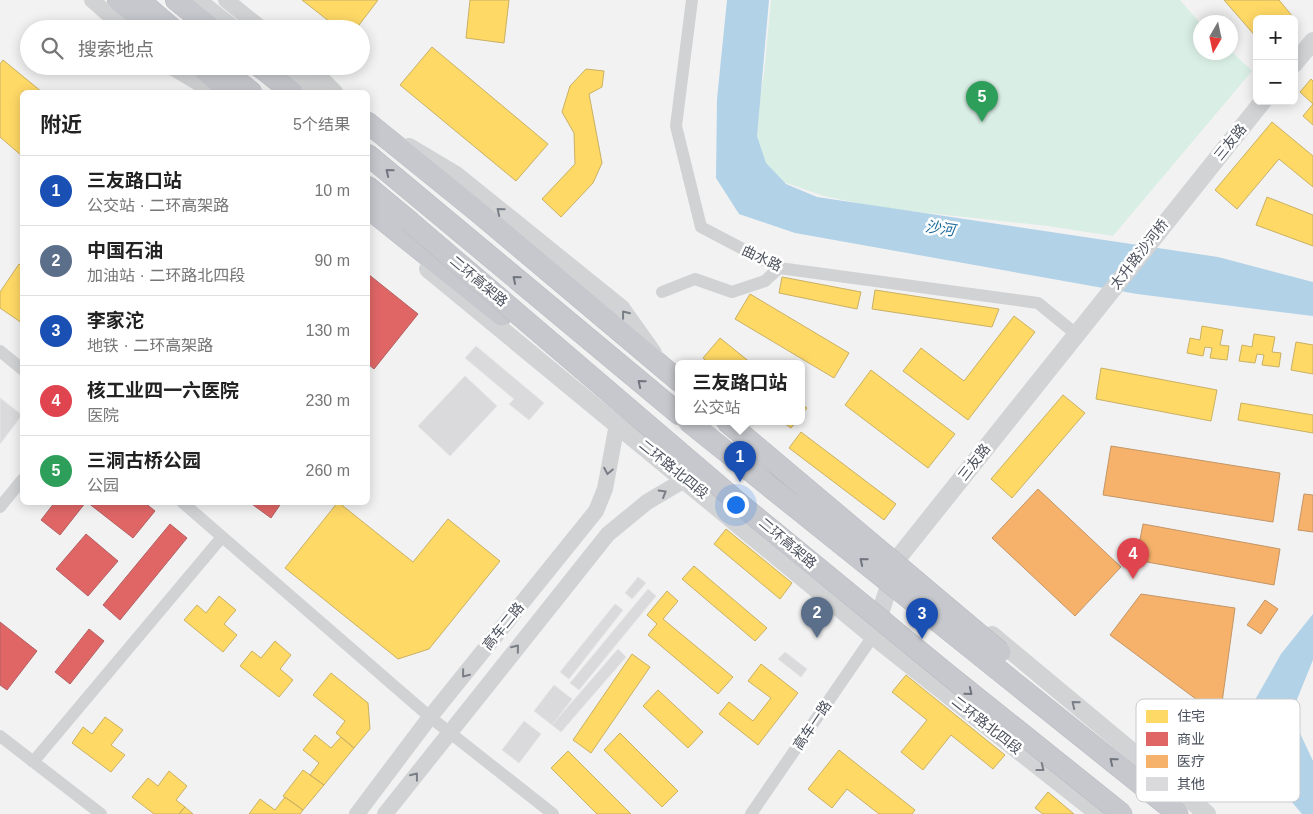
<!DOCTYPE html>
<html lang="zh">
<meta charset="utf-8">
<style>
:root{--surface:#fff;--page:#f6f6f6;--text:#222;--muted:#767676;--line:#e0e0e0;--accent:#0b8043}
body{margin:0;font-family:Arial,"Noto Sans SC",sans-serif;background:var(--page);color:var(--text)}
.controls{position:absolute;right:15px;top:15px;display:grid;overflow:hidden;border-radius:8px;box-shadow:0 2px 12px #0003}
.controls button{width:45px;height:45px;display:grid;place-items:center;padding:0;border:0;border-bottom:1px solid var(--line);background:var(--surface);color:var(--text);font:25px sans-serif}
.compass{position:absolute;left:1193px;top:15px;width:45px;height:45px;border-radius:50%;background:var(--surface);box-shadow:0 2px 12px #0003;rotate:189deg}
.you{position:absolute;left:735px;top:504px;width:18px;height:18px;margin:-12px;border:4px solid #fff;border-radius:50%;background:#1a73e8;box-shadow:0 0 0 8px #1a73e833}
.badge{display:grid;place-items:center;width:32px;height:32px;border-radius:50%;background:var(--accent);color:#fff;font-size:16px;font-weight:700}
.pin{position:absolute;translate:-50% -41px;filter:drop-shadow(0 1px 2px #0008)}
.pin::after{content:'';position:absolute;top:26px;width:18px;height:15px;background:inherit;clip-path:polygon(0 0,100% 0,50% 100%)}
.popup{position:absolute;left:675px;top:360px;width:130px;height:65px;box-sizing:border-box;display:grid;place-content:center;border-radius:8px;background:var(--surface);filter:drop-shadow(0 1px 4px #0005);font-size:16px;white-space:nowrap;color:var(--muted)}
.popup b{font-size:19px;color:var(--text)}
.popup::after{content:'';position:absolute;left:50%;top:100%;margin-left:-10px;border:10px solid transparent;border-top-color:var(--surface)}
.list{margin:0;padding:0;list-style:none}
h2{display:flex;justify-content:space-between;align-items:center;height:65px;margin:0;padding:0 20px;font-size:21px}
h2 small{font-size:16px;font-weight:400;color:var(--muted)}
.list li{display:grid;grid-template-columns:32px 1fr auto;gap:15px;align-items:center;box-sizing:border-box;height:70px;padding:0 20px;border-top:1px solid var(--line)}
.list b{display:block;font-size:19px;white-space:nowrap}
.list p{margin:0;font-size:16px;white-space:nowrap;color:var(--muted)}
.list em{font-size:16px;font-style:normal;color:var(--muted)}
.icon{flex:none;width:28px;height:28px;fill:none;stroke:currentColor;stroke-width:2;stroke-linecap:round;stroke-linejoin:round}
.map{position:relative;flex:none;width:1313px;height:814px;overflow:hidden}
.search{position:absolute;background:var(--surface);box-shadow:0 2px 12px #0003;left:20px;top:20px;width:350px;height:55px;display:flex;align-items:center;gap:12px;box-sizing:border-box;padding:0 18px;border-radius:28px;color:var(--muted);font-size:19px}
.panel{position:absolute;background:var(--surface);box-shadow:0 2px 12px #0003;left:20px;top:90px;width:350px;height:415px;border-radius:8px}
.map>svg:first-child{display:block}
.green{fill:#d9eee5}
.water{fill:#b2d2e8}
.homes{fill:#ffd966;stroke:#c9b063}
.shops{fill:#e06666;stroke:#b36063}
.health{fill:#f6b26b;stroke:#c39567}
.building{fill:#dadadc;stroke:#e4e4e5}
.lines{fill:none;stroke-linecap:round;stroke-linejoin:round}
.trunk-casing{stroke:#b8bac0;stroke-width:22}
.minor{stroke:#d1d2d4;stroke-width:12}
.tertiary{stroke:#d1d2d4;stroke-width:16}
.secondary{stroke:#d1d3d5;stroke-width:18}
.trunk{stroke:#c6c8cd;stroke-width:21}
.trunk-bridge-casing{stroke:#b8bac0;stroke-width:22;stroke-linecap:butt}
.trunk-bridge{stroke:#c6c8cd;stroke-width:21}
.oneway{stroke:#70757f}
.oneway2{stroke:#7a7e87}
.labels{text-anchor:middle;dominant-baseline:central;stroke-width:5;stroke-linejoin:round;paint-order:stroke}
.street-label{font-size:14px;fill:#4b515d;stroke:#fff}
.water-label{font-size:15px;font-style:italic;fill:#1c6a9e;stroke:#fff}
.key{fill:#fff;stroke:#c9cbce;stroke-width:1}
.key-label{font-size:14px;fill:#4b515d}
</style>
<div class="map">
<svg width="1313" height="814" viewBox="0 0 1313 814">
<rect width="100%" height="100%" fill="#f2f2f2"/>
<path class="green" d="M 771,0 L 1180,0 L 1200,23 L 1200,52 L 1231,51 L 1252,71 L 1113,236 L 1048,226 L 881,208 L 824,196 L 772,178 L 751,143 L 764,74 Z"/>
<path class="water" d="M 727,0 L 769,0 L 757,136 L 766,163 L 786,184 L 817,197 L 1218,257 L 1313,282 L 1313,316 L 1137,294 L 795,233 L 739,214 L 716,178 L 717,99 Z
M 1313,614 L 1313,660 L 1291,714 L 1313,761 L 1313,814 L 1302,814 L 1274,781 L 1251,707 L 1281,654 Z"/>
<path class="homes" d="M 302,0 L 378,0 L 356,29 L 339,29 Z
M 470,0 L 509,0 L 504,43 L 466,38 Z
M 1224,0 L 1279,0 L 1293,17 L 1291,19 L 1257,19 L 1257,38 Z
M 432,47 L 548,144 L 516,181 L 400,85 Z
M 3,60 L 42,92 L 22,92 L 22,156 L 0,137 L 0,64 Z
M 586,69 L 604,71 L 602,87 L 589,94 L 602,163 L 593,183 L 561,217 L 542,199 L 575,164 L 574,133 L 562,112 L 570,86 Z
M 1311,79 L 1313,81 L 1313,104 L 1300,92 Z
M 1313,104 L 1313,125 L 1303,116 Z
M 1272,122 L 1313,156 L 1313,187 L 1279,159 L 1237,209 L 1215,190 Z
M 1267,197 L 1313,215 L 1313,246 L 1256,225 Z
M 19,264 L 22,266 L 22,323 L 0,308 L 0,292 Z
M 782,277 L 861,292 L 857,309 L 779,293 Z
M 875,290 L 999,309 L 992,327 L 872,309 Z
M 750,294 L 849,353 L 834,378 L 735,319 Z
M 1014,316 L 1035,332 L 968,420 L 903,371 L 921,348 L 964,381 Z
M 1202,326 L 1223,330 L 1220,345 L 1229,346 L 1227,360 L 1210,358 L 1212,348 L 1205,347 L 1203,356 L 1187,353 L 1190,338 L 1200,340 Z
M 1254,334 L 1275,337 L 1272,352 L 1281,353 L 1279,367 L 1262,365 L 1264,355 L 1257,354 L 1255,363 L 1239,361 L 1242,345 L 1252,347 Z
M 720,338 L 751,363 L 709,363 L 703,358 Z
M 1296,342 L 1313,345 L 1313,374 L 1291,370 Z
M 1101,368 L 1217,390 L 1211,421 L 1096,399 Z
M 871,370 L 955,434 L 928,468 L 845,405 Z
M 1063,395 L 1085,413 L 1012,498 L 991,479 Z
M 801,403 L 807,408 L 801,415 Z
M 1241,403 L 1313,415 L 1313,433 L 1238,420 Z
M 781,421 L 797,421 L 791,428 Z
M 801,432 L 896,504 L 884,520 L 789,448 Z
M 338,502 L 413,562 L 448,519 L 500,561 L 429,649 L 398,659 L 285,568 Z
M 726,529 L 792,583 L 780,599 L 714,544 Z
M 694,566 L 767,628 L 755,641 L 682,579 Z
M 667,591 L 678,601 L 663,619 L 733,677 L 718,694 L 648,635 L 657,624 L 647,615 Z
M 219,596 L 236,610 L 224,624 L 237,635 L 223,652 L 184,620 L 197,605 L 206,613 Z
M 275,641 L 291,655 L 280,669 L 293,680 L 279,697 L 240,666 L 252,651 L 261,658 Z
M 632,654 L 650,667 L 591,753 L 573,740 Z
M 761,664 L 798,693 L 758,745 L 719,714 L 729,702 L 753,721 L 771,698 L 748,681 Z
M 331,673 L 368,703 L 370,729 L 354,748 L 336,733 L 345,721 L 313,695 Z
M 906,675 L 1005,755 L 993,769 L 951,735 L 923,770 L 901,752 L 927,720 L 892,692 Z
M 658,690 L 703,732 L 688,748 L 643,706 Z
M 105,717 L 123,730 L 111,745 L 125,755 L 111,772 L 72,743 L 83,727 L 92,734 Z
M 620,733 L 678,791 L 662,807 L 604,750 Z
M 315,735 L 331,748 L 341,737 L 354,748 L 324,785 L 310,775 L 319,763 L 303,750 Z
M 839,750 L 915,810 L 912,814 L 879,814 L 847,789 L 832,808 L 808,789 Z
M 568,751 L 631,814 L 597,814 L 551,768 Z
M 303,770 L 324,785 L 303,810 L 283,796 Z
M 169,771 L 187,786 L 176,800 L 185,807 L 179,814 L 154,814 L 132,797 L 148,778 L 158,786 Z
M 1048,792 L 1074,814 L 1043,814 L 1035,808 Z
M 285,797 L 303,810 L 300,814 L 249,814 L 260,799 L 275,810 Z
M 185,807 L 193,814 L 179,814 Z"/>
<path class="shops" d="M 368,274 L 418,314 L 374,369 L 368,364 Z
M 55,502 L 86,502 L 60,535 L 41,520 Z
M 87,502 L 144,502 L 155,511 L 133,538 Z
M 249,502 L 282,502 L 271,518 Z
M 170,524 L 187,538 L 120,620 L 103,605 Z
M 86,534 L 118,561 L 88,596 L 56,569 Z
M 0,622 L 37,651 L 7,690 L 0,685 Z
M 89,629 L 104,641 L 70,684 L 55,672 Z"/>
<path class="health" d="M 1111,446 L 1280,473 L 1273,522 L 1103,495 Z
M 1038,489 L 1121,567 L 1075,616 L 992,538 Z
M 1304,494 L 1313,495 L 1313,532 L 1298,530 Z
M 1143,524 L 1280,549 L 1274,585 L 1136,560 Z
M 1141,594 L 1235,608 L 1220,717 L 1110,635 Z
M 1265,600 L 1278,609 L 1261,634 L 1247,625 Z"/>
<path class="building" d="M 476,346 L 544,403 L 529,420 L 509,404 L 514,399 L 465,358 Z
M 465,376 L 497,406 L 450,456 L 418,426 Z
M 0,398 L 22,415 L 0,444 Z
M 638,577 L 646,583 L 632,599 L 625,593 Z
M 648,589 L 656,596 L 579,690 L 570,683 Z
M 615,604 L 623,610 L 569,679 L 560,672 Z
M 618,649 L 626,657 L 561,732 L 552,725 Z
M 785,652 L 807,669 L 801,677 L 778,659 Z
M 554,685 L 572,699 L 552,725 L 534,711 Z
M 524,721 L 541,734 L 519,763 L 502,750 Z"/>
<g class="lines">
<g class="trunk-casing">
<path id="trunk" d="M 118,0 L 154,29
M 176,0 L 212,29
M 146,6 L 173,29
M 200,66 L 226,89
M 219,66 L 251,92
M 259,66 L 292,92
M 368,123 L 478,212 L 679,381
M 368,155 L 679,414
M 368,187 L 409,221
M 368,208 L 502,315"/>
</g>
<path class="minor" d="M 692,0 L 676,126 L 701,227 L 779,268 L 1038,303 L 1076,334
M 662,292 L 695,279 L 732,292 L 765,281 L 779,268
M 0,351 L 22,369
M 182,502 L 430,717 L 553,814
M 0,507 L 22,480
M 0,736 L 101,814
M 33,762 L 222,537
M 751,814 L 873,636"/>
<path class="tertiary" d="M 92,0 L 125,29
M 226,0 L 262,29
M 170,66 L 214,92
M 309,66 L 335,92
M 357,814 L 430,717 L 596,511 L 605,489 L 617,424
M 385,814 L 608,534 L 647,502 L 686,479"/>
<path class="secondary" d="M 197,0 L 234,29
M 1294,64 L 1313,41
M 281,66 L 319,92
M 409,147 L 456,175 L 621,308 L 653,353
M 428,269 L 873,636 L 1099,814
M 875,629 L 898,558 L 1263,101
M 992,635 L 1207,814"/>
<use href="#trunk" class="trunk"/>
<g class="trunk-bridge-casing">
<path id="trunk-bridge" d="M 409,221 L 746,509 L 947,674 L 1122,814
M 688,421 L 1178,814
M 726,421 L 1000,652"/>
</g>
<use href="#trunk-bridge" class="trunk-bridge"/>
</g>
<defs><path id="oneway-chevron" d="M-2-3.5L2.5 0L-2 3.5" fill="none" stroke-width="1.6" stroke-linecap="round" stroke-linejoin="round" transform="scale(1.25)"/></defs>
<g class="oneway">
<use href="#oneway-chevron" transform="translate(389 172) rotate(-141)"/>
<use href="#oneway-chevron" transform="translate(516 279) rotate(-140)"/>
<use href="#oneway-chevron" transform="translate(641 383) rotate(-141)"/>
<use href="#oneway-chevron" transform="translate(863 561) rotate(-141)"/>
<use href="#oneway-chevron" transform="translate(969 692) rotate(39)"/>
<use href="#oneway-chevron" transform="translate(1113 761) rotate(-141)"/>
</g>
<g class="oneway2">
<use href="#oneway-chevron" transform="translate(500 211) rotate(-141)"/>
<use href="#oneway-chevron" transform="translate(625 314) rotate(-128)"/>
<use href="#oneway-chevron" transform="translate(608 471) rotate(101)"/>
<use href="#oneway-chevron" transform="translate(663 493) rotate(-30)"/>
<use href="#oneway-chevron" transform="translate(516 648) rotate(-51)"/>
<use href="#oneway-chevron" transform="translate(465 674) rotate(129)"/>
<use href="#oneway-chevron" transform="translate(1075 704) rotate(-141)"/>
<use href="#oneway-chevron" transform="translate(1041 768) rotate(38)"/>
<use href="#oneway-chevron" transform="translate(415 776) rotate(-52)"/>
</g>
<g class="labels">
<g class="street-label">
<text transform="translate(1230 142) rotate(-51)">三友路</text>
<text transform="translate(1139 254) rotate(-52)">太升路沙河桥</text>
<text transform="translate(762 258) rotate(25)">曲水路</text>
<text transform="translate(479 281) rotate(40)">二环高架路</text>
<text transform="translate(974 462) rotate(-52)">三友路</text>
<text transform="translate(674 469) rotate(39)">二环路北四段</text>
<text transform="translate(788 543) rotate(40)">二环高架路</text>
<text transform="translate(503 626) rotate(-51)">高车二路</text>
<text transform="translate(812 725) rotate(-56)">高车一路</text>
<text transform="translate(987 725) rotate(38)">二环路北四段</text>
</g>
<g class="water-label">
<text transform="translate(940 228) rotate(8)">沙河</text>
</g>
</g>
<rect x="1136" y="699" width="164" height="103" rx="8" class="key"/>
<rect x="1146" y="710" width="22" height="13" fill="#ffd966"/>
<rect x="1146" y="732" width="22" height="14" fill="#e06666"/>
<rect x="1146" y="755" width="22" height="13" fill="#f6b26b"/>
<rect x="1146" y="777" width="22" height="14" fill="#dadadc"/>
<g class="key-label">
<text x="1177" y="721">住宅</text>
<text x="1177" y="744">商业</text>
<text x="1177" y="766">医疗</text>
<text x="1177" y="789">其他</text>
</g>
</svg>
<div class="controls">
<button>+</button>
<button>−</button>
</div>
<svg class="compass" viewBox="-18 -18 36 36"><path d="M0-13l5 13h-10z" fill="#e53935"/><path d="M0 13l5-13h-10z" fill="#767676"/></svg>
<div class="you"></div>
<div class="pin badge" style="left:740px;top:482px;background:#1a4fb4">1</div>
<div class="popup"><b>三友路口站</b>公交站</div>
<div class="pin badge" style="left:817px;top:638px;background:#5c6f8a">2</div>
<div class="pin badge" style="left:922px;top:639px;background:#1a4fb4">3</div>
<div class="pin badge" style="left:1133px;top:579px;background:#e0444e">4</div>
<div class="pin badge" style="left:982px;top:122px;background:#2e9e5b">5</div>
<div class="search"><svg class="icon" aria-label="search" viewBox="0 0 24 24"><circle cx="10" cy="10" r="6"/><path d="M15 15l6 6"/></svg>搜索地点</div>
<section class="panel">
<h2>附近<small>5个结果</small></h2>
<ul class="list">
<li><span class="badge" style="background:#1a4fb4">1</span><div><b>三友路口站</b><p>公交站 · 二环高架路</p></div><em>10 m</em></li>
<li><span class="badge" style="background:#5c6f8a">2</span><div><b>中国石油</b><p>加油站 · 二环路北四段</p></div><em>90 m</em></li>
<li><span class="badge" style="background:#1a4fb4">3</span><div><b>李家沱</b><p>地铁 · 二环高架路</p></div><em>130 m</em></li>
<li><span class="badge" style="background:#e0444e">4</span><div><b>核工业四一六医院</b><p>医院</p></div><em>230 m</em></li>
<li><span class="badge" style="background:#2e9e5b">5</span><div><b>三洞古桥公园</b><p>公园</p></div><em>260 m</em></li>
</ul>
</section>
</div>
